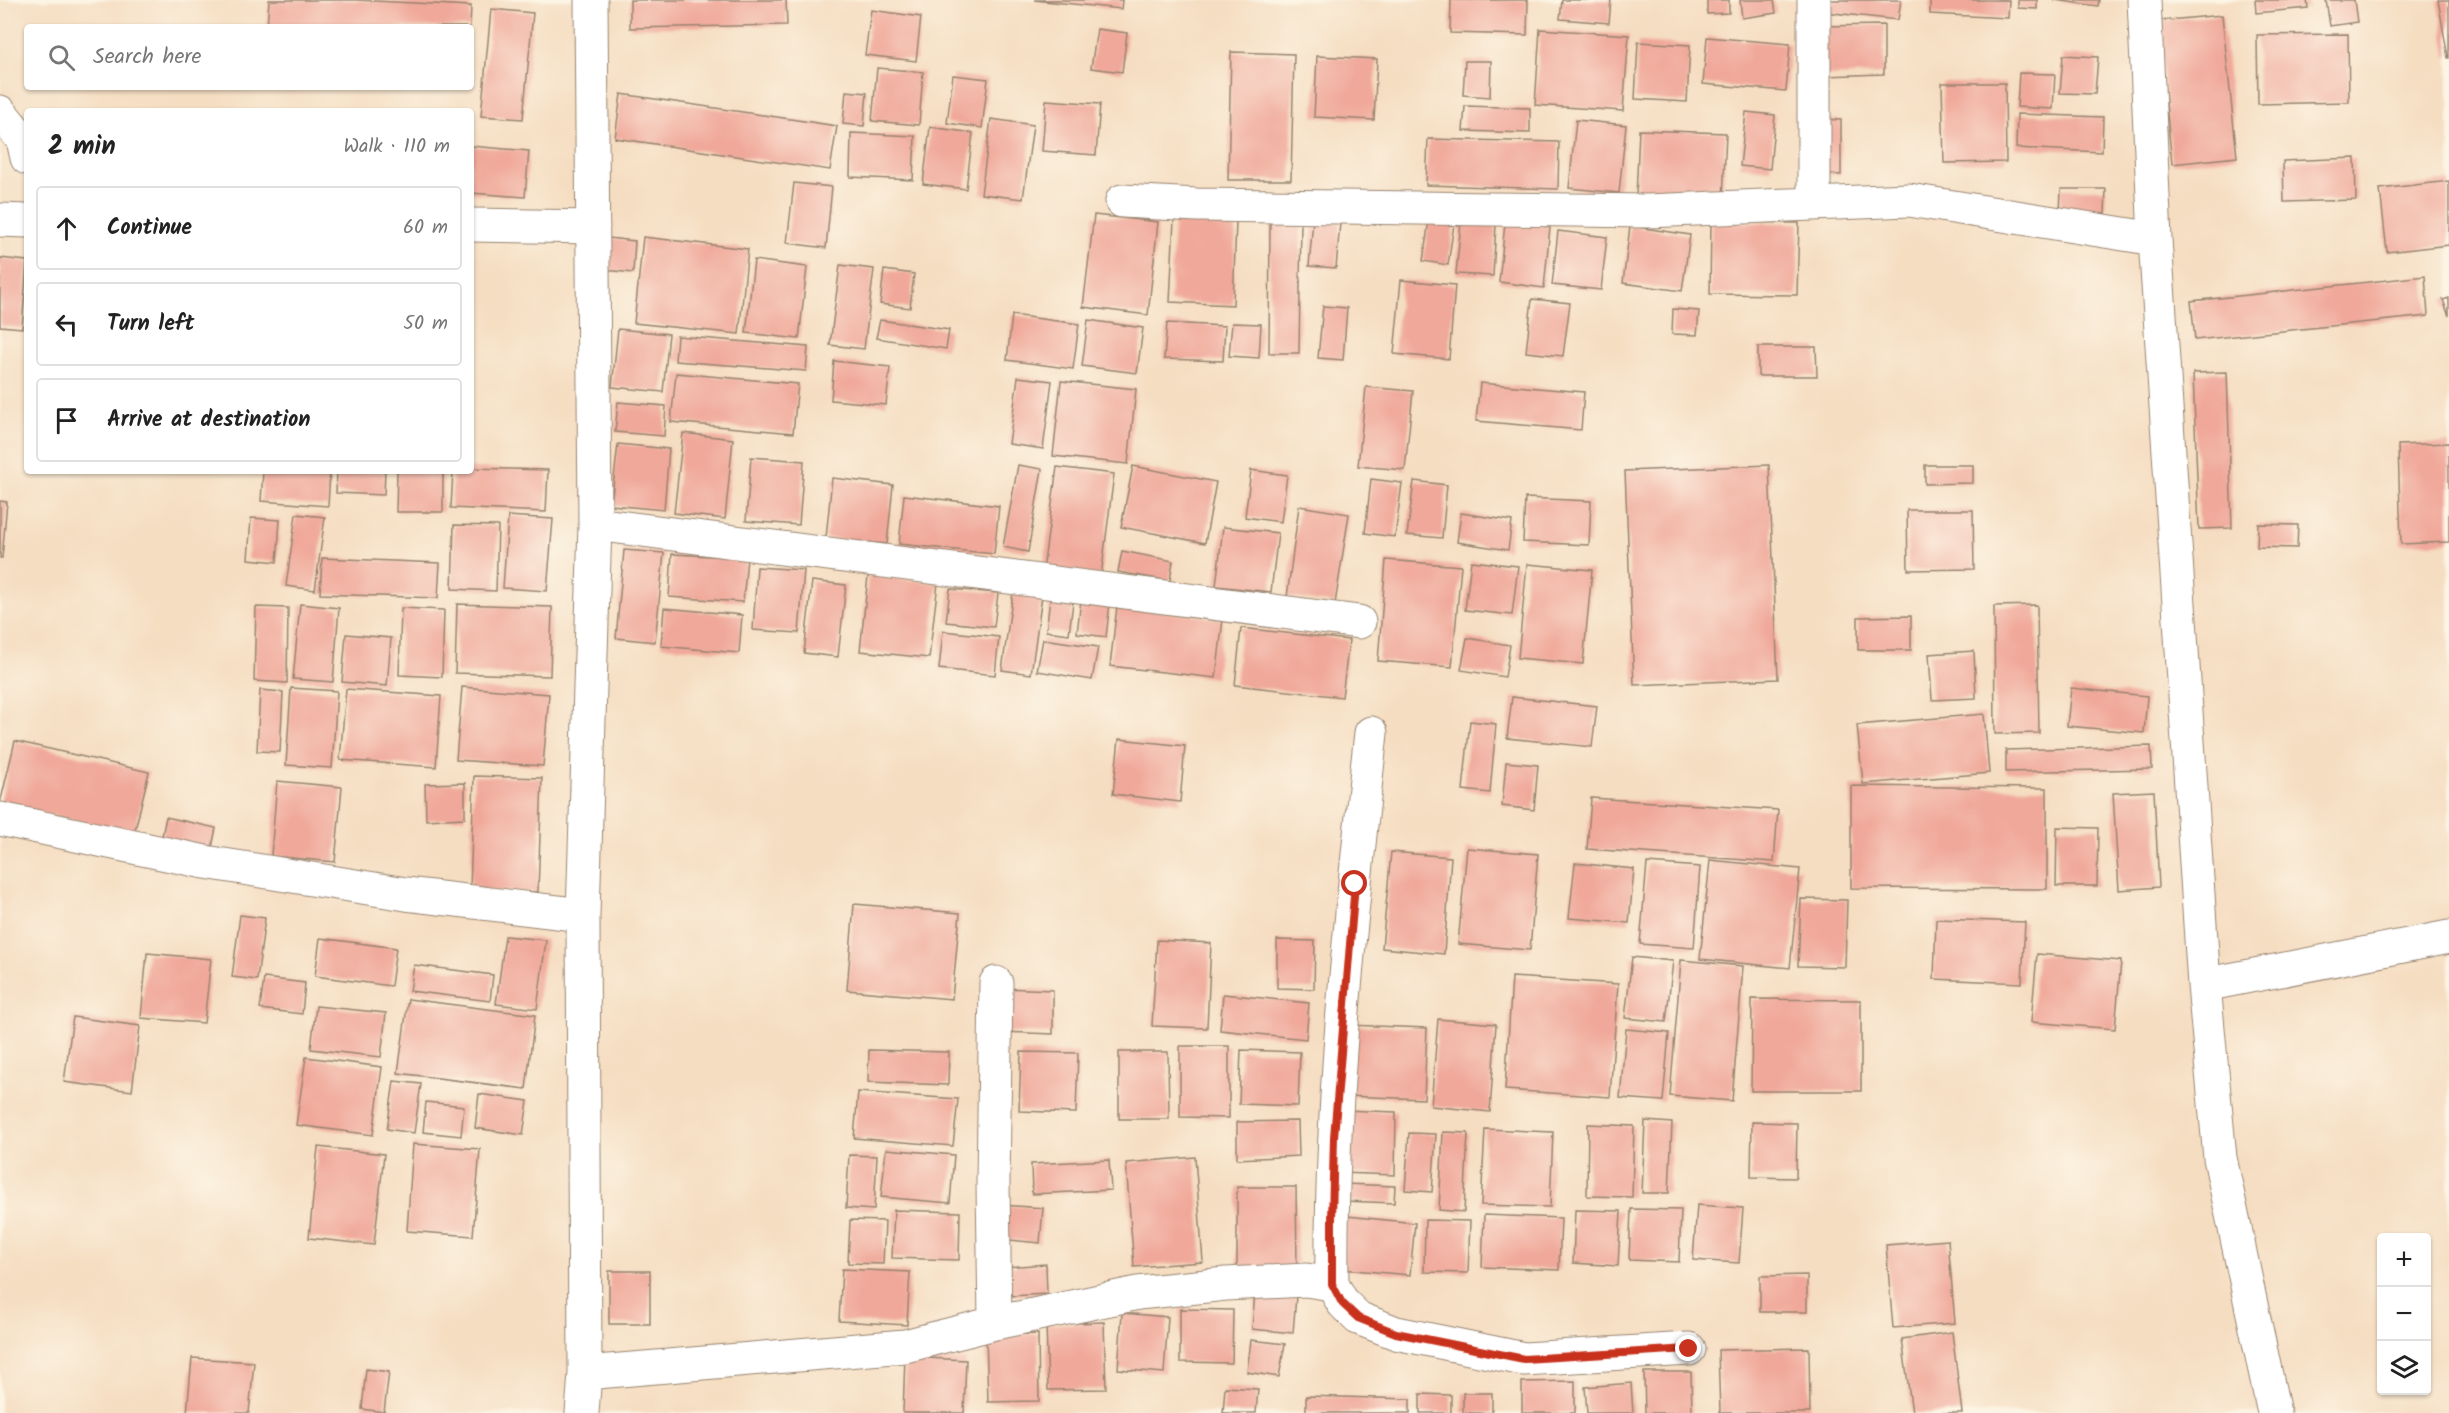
<!DOCTYPE html>
<meta charset="utf-8">
<style>
:root{--surface:#fff;--page:#f6f6f6;--text:#222;--muted:#767676;--line:#e0e0e0}
body{margin:0;font-family:Kalam,sans-serif;background:var(--page);color:var(--text)}
.controls{position:absolute;right:18px;bottom:18px;display:grid;overflow:hidden;border-radius:6px;box-shadow:0 2px 4px #0004}
.controls button{width:54px;height:54px;display:grid;place-items:center;padding:0;border:0;border-bottom:2px solid var(--line);background:var(--surface);color:var(--text);font:30px sans-serif}
.stop{position:absolute;width:18px;height:18px;margin:-14px;border:4px solid #c8321e;border-radius:50%;background:#fff}
.stop.end{background:#c8321e;border-color:#fff;box-shadow:0 2px 6px #0008}
.list{margin:0;padding:0;list-style:none}
h2{display:flex;justify-content:space-between;align-items:center;height:78px;margin:0;padding:0 24px;font-size:26px}
h2 small{font-size:20px;font-weight:400;color:var(--muted)}
.list li{display:grid;grid-template-columns:39px 1fr auto;gap:18px;align-items:center;box-sizing:border-box;height:84px;margin:0 12px 12px;padding:0 12px;border:2px solid var(--line);border-radius:6px}
.list b{display:block;font-size:22px;white-space:nowrap}
.list em{font-size:20px;font-style:normal;color:var(--muted)}
.icon{flex:none;width:33px;height:33px;fill:none;stroke:currentColor;stroke-width:2;stroke-linecap:round;stroke-linejoin:round}
.map{position:relative;flex:none;width:2449px;height:1413px;overflow:hidden}
.search{position:absolute;background:var(--surface);box-shadow:0 2px 4px #0004;left:24px;top:24px;width:450px;height:66px;display:flex;align-items:center;gap:15px;box-sizing:border-box;padding:0 21px;border-radius:6px;color:var(--muted);font-size:22px}
.panel{position:absolute;background:var(--surface);box-shadow:0 2px 4px #0004;left:24px;top:108px;width:450px;height:366px;border-radius:6px}
.map>svg:first-child{display:block}
.building{fill:#f0a89a}
.lines{fill:none;stroke-linecap:round;stroke-linejoin:round}
.minor-casing{stroke:#988470;stroke-width:35}
.minor{stroke:#fff;stroke-width:33}
.route{stroke:#c8321e;stroke-width:8}
</style>
<div class="map">
<svg width="2449" height="1413" viewBox="0 0 2449 1413">
<rect width="100%" height="100%" fill="#fcf5e5"/>
<filter id="ink" filterUnits="userSpaceOnUse"><feTurbulence type="fractalNoise" baseFrequency=".0167" numOctaves="2"/><feDisplacementMap in="SourceGraphic" scale="12" xChannelSelector="R" yChannelSelector="G"/><feConvolveMatrix kernelMatrix="1 2 1 2 8 2 1 2 1" color-interpolation-filters="sRGB"/></filter>
<filter id="wash" filterUnits="userSpaceOnUse"><feTurbulence type="fractalNoise" baseFrequency=".008" numOctaves="4" result="noise"/><feDisplacementMap in="SourceGraphic" scale="24" xChannelSelector="R" yChannelSelector="G"/><feGaussianBlur stdDeviation="1.35" result="paint"/><feColorMatrix in="noise" values="0 0 0 0 0 0 0 0 0 0 0 0 0 0 0 0 0 1.4 0 .05"/><feComposite in="paint" operator="in"/></filter>
<g filter="url(#wash)">
<rect width="100%" height="100%" fill="#f5ddc1"/>
<g id="blocks">
<path class="building" d="M 269,0 L 356,0 L 471,6 L 470,27 L 267,27 Z
M 630,0 L 786,0 L 787,25 L 630,28 Z
M 1034,0 L 1122,0 L 1121,9 Z
M 1451,0 L 1528,0 L 1527,35 L 1450,33 Z
M 1562,0 L 1611,0 L 1609,23 L 1560,19 Z
M 1707,0 L 1729,0 L 1729,13 L 1707,14 Z
M 1740,0 L 1774,0 L 1776,13 L 1742,18 Z
M 1825,0 L 1901,0 L 1898,20 L 1824,12 Z
M 1930,0 L 2009,0 L 2008,18 L 1930,14 Z
M 2018,0 L 2037,0 L 2037,9 L 2018,8 Z
M 2054,0 L 2099,0 L 2098,6 Z
M 2255,0 L 2307,0 L 2308,8 L 2256,13 Z
M 2326,0 L 2354,0 L 2357,22 L 2330,26 Z
M 2438,0 L 2449,0 L 2449,58 L 2448,58 Z
M 491,9 L 533,13 L 523,119 L 481,116 Z
M 871,10 L 921,17 L 916,61 L 865,55 Z
M 2222,15 L 2237,157 L 2172,164 L 2158,21 Z
M 1884,25 L 1884,74 L 1824,76 L 1822,26 Z
M 1097,29 L 1127,33 L 1122,72 L 1091,68 Z
M 1540,29 L 1629,35 L 1623,111 L 1535,105 Z
M 2348,34 L 2349,102 L 2258,104 L 2257,35 Z
M 1707,37 L 1790,44 L 1786,91 L 1703,84 Z
M 1638,42 L 1690,45 L 1687,102 L 1635,99 Z
M 1231,52 L 1294,54 L 1291,180 L 1228,180 Z
M 2063,55 L 2098,57 L 2095,94 L 2060,93 Z
M 1317,56 L 1377,59 L 1374,120 L 1314,117 Z
M 1465,61 L 1491,61 L 1490,97 L 1463,95 Z
M 877,68 L 923,72 L 919,125 L 872,121 Z
M 2019,73 L 2055,74 L 2053,109 L 2017,107 Z
M 953,75 L 988,79 L 982,128 L 947,123 Z
M 1942,83 L 2005,83 L 2006,162 L 1944,163 Z
M 846,91 L 867,93 L 864,126 L 843,124 Z
M 621,94 L 837,126 L 830,170 L 615,138 Z
M 1046,100 L 1100,104 L 1096,155 L 1042,151 Z
M 1465,106 L 1530,108 L 1530,133 L 1463,131 Z
M 1746,112 L 1775,115 L 1770,169 L 1740,166 Z
M 2017,114 L 2103,117 L 2102,152 L 2016,148 Z
M 991,119 L 1033,125 L 1023,199 L 981,194 Z
M 1819,119 L 1841,120 L 1841,175 L 1819,174 Z
M 1576,120 L 1626,125 L 1619,193 L 1569,188 Z
M 930,127 L 973,133 L 966,189 L 923,184 Z
M 1639,130 L 1726,133 L 1723,200 L 1636,197 Z
M 851,133 L 915,136 L 913,180 L 850,177 Z
M 1428,139 L 1559,142 L 1558,189 L 1426,185 Z
M 471,146 L 529,151 L 525,197 L 471,193 Z
M 2355,158 L 2356,200 L 2284,202 L 2283,161 Z
M 2449,181 L 2449,245 L 2387,252 L 2380,189 Z
M 794,183 L 832,187 L 826,248 L 787,243 Z
M 2061,189 L 2106,189 L 2105,214 L 2060,214 Z
M 1094,215 L 1158,222 L 1148,315 L 1083,307 Z
M 1174,219 L 1236,221 L 1233,305 L 1170,302 Z
M 1313,220 L 1340,223 L 1336,268 L 1309,266 Z
M 1429,220 L 1454,224 L 1448,265 L 1423,261 Z
M 1270,221 L 1301,221 L 1299,353 L 1269,353 Z
M 1461,222 L 1496,225 L 1493,276 L 1456,274 Z
M 1711,222 L 1799,223 L 1797,295 L 1710,294 Z
M 1505,223 L 1550,227 L 1544,288 L 1499,282 Z
M 1630,226 L 1690,235 L 1682,291 L 1623,283 Z
M 1558,231 L 1607,237 L 1601,290 L 1552,285 Z
M 643,237 L 748,249 L 739,334 L 634,323 Z
M 608,238 L 635,241 L 633,273 L 605,270 Z
M 0,258 L 27,261 L 22,328 L 0,326 Z
M 754,260 L 807,267 L 799,339 L 746,333 Z
M 840,265 L 874,269 L 864,349 L 830,345 Z
M 884,270 L 914,274 L 910,308 L 880,304 Z
M 2425,276 L 2428,316 L 2195,340 L 2191,301 Z
M 1401,280 L 1455,285 L 1449,359 L 1394,354 Z
M 2449,298 L 2449,316 L 2443,300 Z
M 1532,299 L 1570,303 L 1563,356 L 1526,352 Z
M 1323,306 L 1347,308 L 1343,360 L 1318,358 Z
M 1673,309 L 1699,311 L 1697,335 L 1672,334 Z
M 1012,315 L 1079,324 L 1073,369 L 1007,360 Z
M 880,320 L 949,330 L 946,349 L 876,338 Z
M 1088,320 L 1143,328 L 1137,373 L 1082,366 Z
M 1167,323 L 1225,326 L 1223,361 L 1164,359 Z
M 1232,323 L 1261,324 L 1259,358 L 1229,356 Z
M 618,329 L 669,334 L 663,392 L 612,387 Z
M 677,336 L 808,347 L 806,371 L 675,361 Z
M 1758,347 L 1816,347 L 1817,376 L 1758,376 Z
M 834,361 L 890,367 L 886,405 L 831,400 Z
M 2227,372 L 2232,528 L 2199,529 L 2193,373 Z
M 676,373 L 798,384 L 793,433 L 671,422 Z
M 1018,377 L 1052,381 L 1043,449 L 1009,444 Z
M 1061,381 L 1136,389 L 1128,464 L 1053,456 Z
M 1480,383 L 1584,392 L 1581,430 L 1476,421 Z
M 1366,387 L 1413,391 L 1405,470 L 1358,466 Z
M 618,402 L 666,406 L 664,436 L 615,432 Z
M 683,433 L 733,439 L 725,519 L 674,513 Z
M 2449,443 L 2449,542 L 2401,544 L 2398,445 Z
M 618,444 L 669,449 L 664,510 L 611,505 Z
M 751,457 L 804,461 L 799,525 L 746,521 Z
M 1018,465 L 1042,469 L 1028,552 L 1003,547 Z
M 1769,465 L 1778,679 L 1634,685 L 1625,471 Z
M 1925,465 L 1973,465 L 1973,483 L 1925,484 Z
M 1133,466 L 1216,482 L 1205,543 L 1121,527 Z
M 1057,467 L 1114,474 L 1101,577 L 1043,570 Z
M 471,468 L 548,470 L 546,512 L 451,508 L 453,471 L 471,471 Z
M 1251,470 L 1287,475 L 1281,522 L 1245,517 Z
M 263,471 L 330,471 L 328,506 L 261,501 Z
M 337,471 L 385,471 L 384,495 L 336,493 Z
M 397,471 L 443,471 L 443,512 L 396,512 Z
M 832,478 L 893,485 L 887,544 L 826,538 Z
M 1371,479 L 1402,483 L 1395,537 L 1365,533 Z
M 1414,481 L 1447,485 L 1442,538 L 1407,535 Z
M 904,495 L 999,506 L 994,554 L 899,544 Z
M 1525,498 L 1591,501 L 1589,545 L 1523,542 Z
M 0,501 L 7,502 L 2,558 L 0,558 Z
M 1299,506 L 1349,514 L 1335,604 L 1287,597 Z
M 1907,510 L 1973,510 L 1974,569 L 1908,570 Z
M 1461,513 L 1512,521 L 1508,550 L 1457,542 Z
M 296,514 L 325,517 L 315,590 L 286,586 Z
M 508,516 L 553,519 L 547,591 L 503,588 Z
M 251,518 L 280,520 L 277,562 L 248,559 Z
M 2258,524 L 2298,525 L 2297,548 L 2257,547 Z
M 454,525 L 498,526 L 496,591 L 452,589 Z
M 1223,527 L 1278,533 L 1271,592 L 1216,586 Z
M 624,550 L 664,553 L 655,642 L 616,638 Z
M 1122,551 L 1173,561 L 1170,581 L 1118,572 Z
M 672,554 L 747,558 L 743,602 L 669,597 Z
M 322,558 L 440,563 L 438,598 L 320,594 Z
M 1386,560 L 1461,566 L 1452,667 L 1378,661 Z
M 1471,561 L 1518,566 L 1512,615 L 1465,610 Z
M 1527,564 L 1592,570 L 1583,664 L 1518,658 Z
M 757,567 L 804,570 L 799,633 L 753,630 Z
M 868,576 L 938,583 L 929,658 L 860,651 Z
M 812,581 L 846,585 L 838,657 L 804,653 Z
M 950,589 L 998,593 L 994,627 L 946,622 Z
M 1051,591 L 1074,594 L 1069,634 L 1046,631 Z
M 1013,592 L 1042,596 L 1031,674 L 1002,670 Z
M 1081,600 L 1110,603 L 1106,637 L 1077,633 Z
M 300,604 L 339,608 L 333,682 L 293,679 Z
M 457,604 L 552,607 L 550,676 L 455,673 Z
M 2037,605 L 2039,733 L 1995,734 L 1994,606 Z
M 1117,606 L 1223,619 L 1216,678 L 1110,666 Z
M 256,607 L 288,608 L 287,683 L 254,681 Z
M 401,608 L 444,610 L 442,677 L 399,675 Z
M 664,608 L 742,615 L 739,653 L 661,646 Z
M 1911,616 L 1911,650 L 1858,650 L 1858,617 Z
M 1241,628 L 1349,640 L 1342,697 L 1235,685 Z
M 943,631 L 999,637 L 995,675 L 939,669 Z
M 346,634 L 391,638 L 387,686 L 342,682 Z
M 1467,638 L 1510,645 L 1505,677 L 1461,670 Z
M 1043,639 L 1098,647 L 1092,680 L 1037,671 Z
M 1974,651 L 1976,698 L 1932,700 L 1929,654 Z
M 462,687 L 549,694 L 543,766 L 456,760 Z
M 291,688 L 337,691 L 332,768 L 286,765 Z
M 2071,688 L 2147,696 L 2144,733 L 2067,726 Z
M 346,689 L 441,696 L 436,767 L 340,760 Z
M 260,690 L 283,692 L 280,752 L 257,751 Z
M 1512,697 L 1597,706 L 1592,747 L 1507,738 Z
M 1984,714 L 1989,773 L 1863,784 L 1857,725 Z
M 1470,721 L 1496,724 L 1490,793 L 1463,790 Z
M 1119,739 L 1185,746 L 1180,802 L 1113,794 Z
M 15,741 L 149,772 L 134,834 L 0,804 Z
M 2151,746 L 2152,769 L 2006,772 L 2006,750 Z
M 1506,762 L 1538,765 L 1534,810 L 1502,806 Z
M 474,776 L 542,778 L 538,892 L 470,890 Z
M 277,781 L 342,787 L 335,862 L 271,856 Z
M 465,783 L 465,818 L 426,820 L 425,784 Z
M 1851,786 L 2047,788 L 2047,889 L 1851,888 Z
M 2154,791 L 2159,887 L 2119,890 L 2113,793 Z
M 1591,798 L 1778,810 L 1774,862 L 1587,849 Z
M 166,817 L 216,828 L 211,852 L 161,841 Z
M 2057,827 L 2098,828 L 2097,886 L 2056,886 Z
M 1467,848 L 1538,854 L 1530,950 L 1458,944 Z
M 1391,852 L 1451,857 L 1444,954 L 1382,948 Z
M 1710,860 L 1800,869 L 1790,968 L 1700,959 Z
M 1575,863 L 1634,869 L 1629,923 L 1569,918 Z
M 1647,863 L 1700,867 L 1694,948 L 1640,944 Z
M 1801,899 L 1847,900 L 1845,967 L 1798,966 Z
M 854,904 L 960,913 L 952,999 L 847,990 Z
M 240,915 L 265,918 L 257,980 L 232,977 Z
M 1936,919 L 2025,922 L 2022,983 L 1934,979 Z
M 505,936 L 546,940 L 537,1009 L 496,1004 Z
M 320,938 L 396,948 L 391,986 L 315,976 Z
M 1157,940 L 1211,943 L 1207,1028 L 1152,1026 Z
M 1277,940 L 1315,941 L 1314,989 L 1277,988 Z
M 147,953 L 211,959 L 204,1023 L 141,1018 Z
M 2037,954 L 2121,961 L 2115,1029 L 2031,1022 Z
M 1632,957 L 1673,961 L 1666,1022 L 1625,1018 Z
M 1681,960 L 1743,966 L 1732,1101 L 1670,1096 Z
M 414,965 L 493,975 L 490,1001 L 410,991 Z
M 1512,977 L 1618,984 L 1610,1097 L 1505,1090 Z
M 264,978 L 305,983 L 302,1014 L 260,1009 Z
M 1003,988 L 1053,990 L 1053,1034 L 1002,1032 Z
M 1223,994 L 1309,1003 L 1306,1039 L 1220,1030 Z
M 408,999 L 535,1015 L 526,1089 L 398,1073 Z
M 1752,999 L 1861,1000 L 1861,1091 L 1751,1091 Z
M 316,1006 L 386,1013 L 381,1057 L 311,1049 Z
M 73,1017 L 140,1026 L 132,1091 L 64,1082 Z
M 1438,1019 L 1496,1024 L 1490,1112 L 1431,1106 Z
M 1348,1025 L 1427,1028 L 1424,1099 L 1345,1096 Z
M 1626,1029 L 1669,1033 L 1663,1101 L 1620,1098 Z
M 1180,1046 L 1229,1046 L 1229,1118 L 1180,1117 Z
M 869,1050 L 949,1052 L 948,1085 L 868,1082 Z
M 1241,1050 L 1300,1052 L 1298,1106 L 1239,1104 Z
M 1021,1052 L 1078,1053 L 1076,1113 L 1019,1111 Z
M 1119,1052 L 1168,1052 L 1169,1119 L 1119,1119 Z
M 306,1057 L 382,1067 L 373,1135 L 296,1125 Z
M 394,1081 L 421,1084 L 414,1133 L 387,1129 Z
M 858,1092 L 958,1099 L 953,1146 L 854,1138 Z
M 479,1094 L 528,1101 L 523,1135 L 475,1128 Z
M 426,1102 L 464,1106 L 461,1136 L 423,1132 Z
M 1343,1110 L 1396,1112 L 1395,1175 L 1341,1173 Z
M 1298,1121 L 1299,1156 L 1237,1159 L 1237,1122 Z
M 1645,1121 L 1672,1123 L 1669,1193 L 1642,1193 Z
M 1752,1122 L 1797,1123 L 1796,1178 L 1751,1177 Z
M 1588,1124 L 1634,1126 L 1632,1197 L 1587,1196 Z
M 1485,1129 L 1553,1132 L 1550,1207 L 1481,1205 Z
M 1443,1132 L 1468,1133 L 1464,1212 L 1439,1210 Z
M 1409,1133 L 1436,1134 L 1432,1192 L 1405,1190 Z
M 413,1144 L 480,1149 L 473,1236 L 407,1231 Z
M 318,1147 L 384,1154 L 374,1245 L 309,1238 Z
M 886,1149 L 954,1155 L 950,1203 L 881,1197 Z
M 849,1155 L 877,1156 L 874,1210 L 846,1208 Z
M 1195,1157 L 1203,1262 L 1134,1267 L 1126,1163 Z
M 1109,1160 L 1111,1190 L 1032,1194 L 1031,1164 Z
M 1344,1184 L 1395,1186 L 1394,1203 L 1344,1201 Z
M 1237,1187 L 1296,1187 L 1297,1268 L 1237,1268 Z
M 1002,1205 L 1043,1208 L 1040,1243 L 1000,1239 Z
M 1697,1205 L 1743,1208 L 1739,1263 L 1693,1260 Z
M 1631,1209 L 1681,1210 L 1679,1262 L 1629,1260 Z
M 894,1210 L 960,1212 L 959,1260 L 892,1258 Z
M 1575,1210 L 1621,1211 L 1618,1266 L 1573,1263 Z
M 1484,1215 L 1561,1218 L 1559,1270 L 1482,1267 Z
M 1347,1216 L 1415,1223 L 1410,1275 L 1342,1269 Z
M 850,1220 L 885,1221 L 883,1264 L 848,1263 Z
M 1425,1220 L 1470,1221 L 1468,1273 L 1424,1272 Z
M 1948,1240 L 1955,1323 L 1893,1328 L 1886,1245 Z
M 1046,1264 L 1047,1294 L 1008,1296 L 1006,1267 Z
M 842,1269 L 910,1272 L 907,1325 L 839,1321 Z
M 609,1271 L 650,1271 L 650,1324 L 609,1324 Z
M 1807,1275 L 1807,1312 L 1760,1312 L 1760,1276 Z
M 1255,1292 L 1296,1296 L 1293,1333 L 1252,1329 Z
M 1180,1309 L 1233,1310 L 1232,1363 L 1180,1362 Z
M 1122,1313 L 1168,1317 L 1164,1373 L 1118,1369 Z
M 1104,1322 L 1106,1389 L 1048,1390 L 1046,1324 Z
M 1952,1332 L 1962,1413 L 1912,1413 L 1902,1339 Z
M 1038,1334 L 1039,1401 L 988,1402 L 986,1335 Z
M 1251,1340 L 1285,1344 L 1279,1377 L 1247,1372 Z
M 1809,1348 L 1810,1413 L 1720,1413 L 1718,1350 Z
M 905,1357 L 966,1360 L 964,1413 L 903,1413 Z
M 192,1358 L 254,1362 L 249,1413 L 187,1413 Z
M 366,1369 L 389,1372 L 384,1412 L 362,1409 Z
M 1644,1372 L 1691,1372 L 1692,1413 L 1645,1413 Z
M 1575,1381 L 1575,1413 L 1522,1413 L 1522,1382 Z
M 1631,1383 L 1633,1413 L 1587,1413 L 1585,1387 Z
M 1225,1387 L 1258,1389 L 1256,1413 L 1223,1413 Z
M 1463,1393 L 1492,1393 L 1492,1413 L 1463,1413 Z
M 1420,1394 L 1451,1395 L 1451,1413 L 1420,1413 Z
M 1306,1396 L 1410,1399 L 1410,1413 L 1306,1413 Z"/>
</g>
</g>
<g filter="url(#ink)">
<use href="#blocks" fill-opacity="0" stroke="#988470" stroke-width="1.5"/>
<g class="lines">
<g class="minor-casing">
<path id="minor" d="M 1814,0 L 1814,203
M 2144,0 L 2155,239 L 2204,985 L 2220,1158 L 2274,1413
M 0,112 L 23,140 L 27,158
M 1122,201 L 1197,205 L 1647,211 L 1909,200 L 2155,239
M 0,220 L 27,221
M 471,225 L 593,227
M 595,524 L 1359,622
M 1371,733 C 1351,916 1330,1100 1332,1284 L 1343,1303 L 1358,1318 L 1396,1333 L 1524,1359 L 1689,1349
M 0,819 L 205,862 L 406,894 L 583,915
M 2204,985 L 2449,937
M 995,1323 L 993,1183 L 996,983
M 585,1373 L 905,1346 L 995,1323 L 1138,1293 L 1226,1284 L 1306,1280 L 1332,1284
M 582,1413 L 585,1373 L 583,915 L 595,524 L 591,0"/>
</g>
<use href="#minor" class="minor"/>
</g>
</g>
<g class="lines" filter="url(#ink)">
<path class="route" d="M 1355,884 L 1334,1137 L 1332,1220 L 1332,1284 L 1342,1303 L 1358,1318 L 1396,1333 L 1524,1359 L 1689,1349"/>
</g>
</svg>
<div class="controls">
<button>+</button>
<button>−</button>
<button><svg class="icon" aria-label="layers" viewBox="0 0 24 24"><path d="M12 4l9 5-9 5-9-5zM3 14l9 5 9-5"/></svg></button>
</div>
<div class="stop" style="left:1355px;top:884px"></div>
<div class="stop end" style="left:1689px;top:1349px"></div>
<div class="search"><svg class="icon" aria-label="search" viewBox="0 0 24 24"><circle cx="10" cy="10" r="6"/><path d="M15 15l6 6"/></svg>Search here</div>
<section class="panel">
<h2>2 min<small>Walk · 110 m</small></h2>
<ul class="list">
<li><svg class="icon" aria-label="ahead" viewBox="0 0 24 24"><path d="M12 20V5M6 11l6-6 6 6"/></svg><div><b>Continue</b></div><em>60 m</em></li>
<li><svg class="icon" aria-label="left" viewBox="0 0 24 24"><path d="M17 20v-9H6M10 6l-5 5 5 5"/></svg><div><b>Turn left</b></div><em>50 m</em></li>
<li><svg class="icon" aria-label="arrive" viewBox="0 0 24 24"><path d="M6 21V4h12l-3 4 3 4H6"/></svg><div><b>Arrive at destination</b></div></li>
</ul>
</section>
</div>
